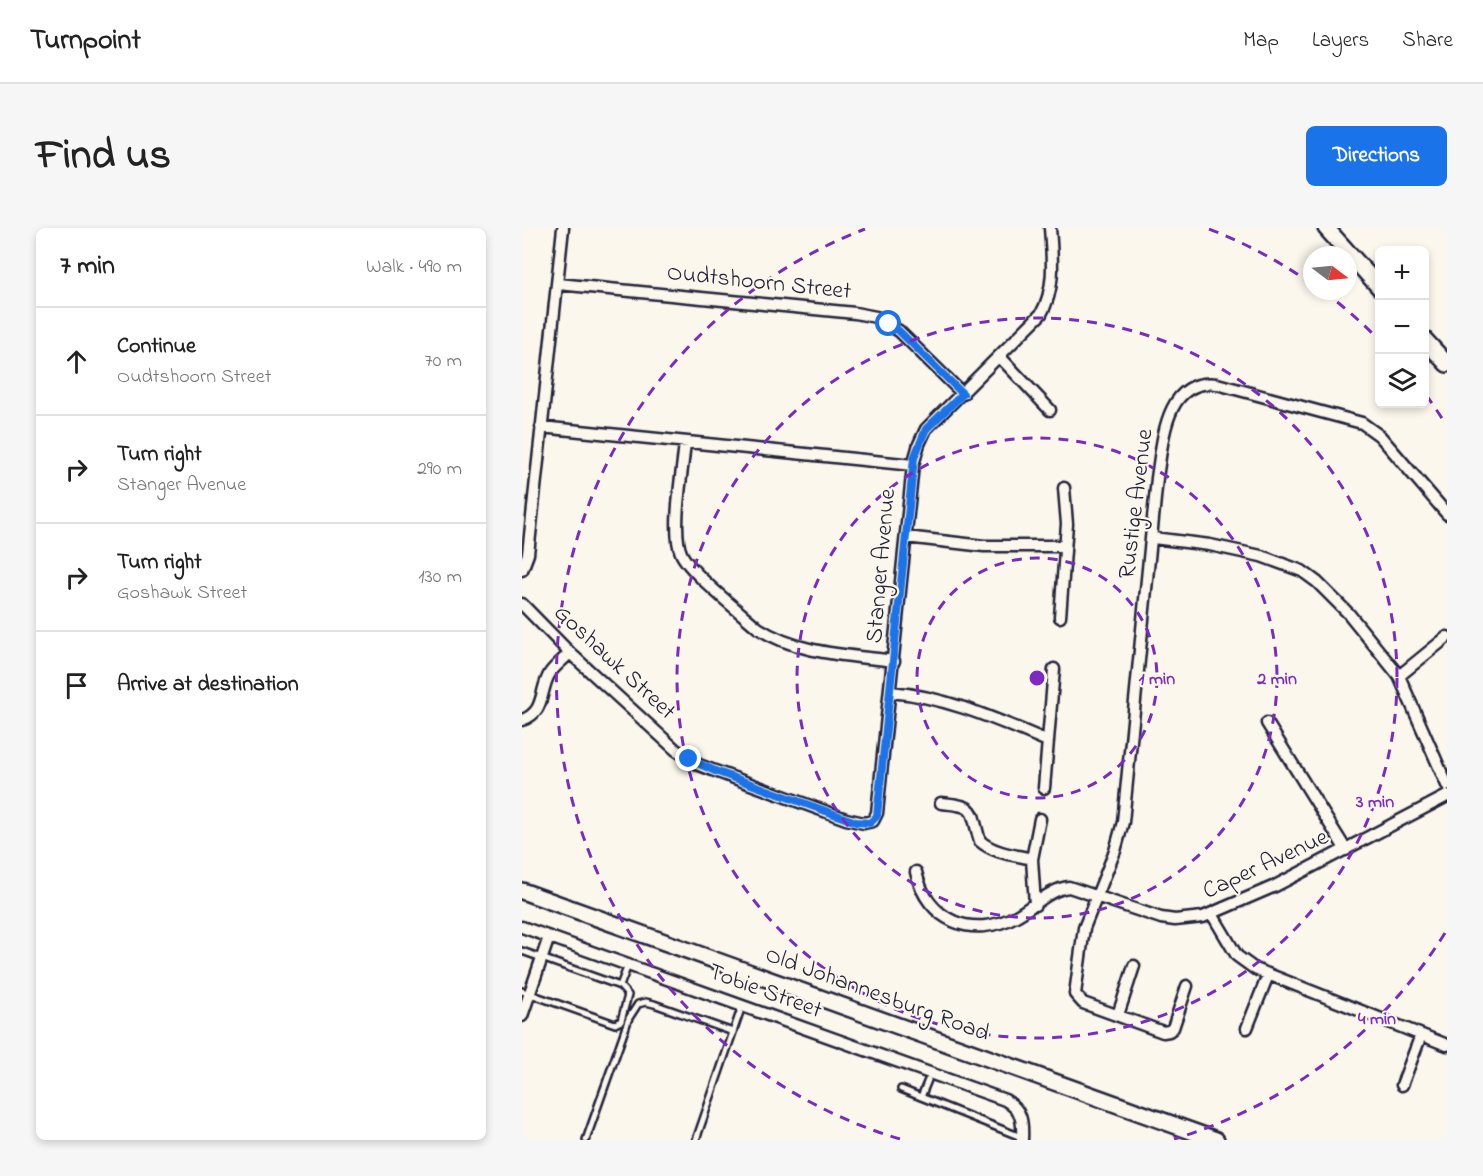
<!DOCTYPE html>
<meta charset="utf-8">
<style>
:root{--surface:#fff;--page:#f6f6f6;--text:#222;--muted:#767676;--line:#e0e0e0;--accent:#1a73e8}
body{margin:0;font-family:"Indie Flower",sans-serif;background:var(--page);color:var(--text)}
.controls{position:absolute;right:18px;top:18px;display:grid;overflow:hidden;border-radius:9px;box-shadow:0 3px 9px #0003}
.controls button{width:54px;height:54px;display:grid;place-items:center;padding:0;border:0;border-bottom:2px solid var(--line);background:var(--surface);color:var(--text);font:30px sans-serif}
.compass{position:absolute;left:781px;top:18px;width:54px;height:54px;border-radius:50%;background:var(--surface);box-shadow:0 3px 9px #0003;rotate:106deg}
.stop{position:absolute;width:18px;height:18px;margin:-14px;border:4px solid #1a73e8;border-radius:50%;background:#fff}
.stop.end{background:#1a73e8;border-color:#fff;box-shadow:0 2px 6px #0008}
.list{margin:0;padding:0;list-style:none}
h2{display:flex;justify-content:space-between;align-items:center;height:78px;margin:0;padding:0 24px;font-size:26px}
h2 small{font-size:20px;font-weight:400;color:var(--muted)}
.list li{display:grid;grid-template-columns:39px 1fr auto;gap:18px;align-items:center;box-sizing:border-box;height:108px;padding:0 24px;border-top:2px solid var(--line)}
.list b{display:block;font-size:22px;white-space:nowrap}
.list p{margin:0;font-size:20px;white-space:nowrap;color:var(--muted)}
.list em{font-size:20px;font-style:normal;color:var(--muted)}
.icon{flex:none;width:33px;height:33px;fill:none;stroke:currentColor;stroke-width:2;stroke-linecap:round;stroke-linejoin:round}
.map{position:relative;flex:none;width:925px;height:912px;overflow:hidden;border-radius:9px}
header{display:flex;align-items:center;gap:36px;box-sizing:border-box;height:84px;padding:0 30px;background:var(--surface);border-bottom:2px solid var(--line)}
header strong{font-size:28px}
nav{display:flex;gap:33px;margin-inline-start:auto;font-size:21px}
.intro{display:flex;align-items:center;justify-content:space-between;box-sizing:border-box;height:144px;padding:0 36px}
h1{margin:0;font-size:42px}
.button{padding:15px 27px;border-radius:9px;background:var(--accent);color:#fff;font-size:21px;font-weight:700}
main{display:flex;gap:36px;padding:0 36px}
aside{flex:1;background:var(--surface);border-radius:9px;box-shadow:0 3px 9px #0003}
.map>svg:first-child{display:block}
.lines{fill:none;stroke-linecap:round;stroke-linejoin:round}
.service-casing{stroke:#22223b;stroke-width:10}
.minor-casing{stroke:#22223b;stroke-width:15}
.secondary-casing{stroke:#22223b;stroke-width:20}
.service{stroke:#fbf7ec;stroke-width:5}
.minor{stroke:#fbf7ec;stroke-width:10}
.secondary{stroke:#fbf7ec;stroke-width:15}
.route{stroke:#1a73e8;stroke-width:8}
.ring{fill:none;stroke:#7b2cbf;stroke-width:3;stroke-dasharray:10 8}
.labels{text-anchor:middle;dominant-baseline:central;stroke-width:4.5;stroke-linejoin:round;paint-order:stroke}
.street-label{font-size:24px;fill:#22223b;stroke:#fbf7ec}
.centre{fill:#7b2cbf;stroke:#fbf7ec;stroke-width:3}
.ring-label{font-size:18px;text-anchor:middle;font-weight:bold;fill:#7b2cbf;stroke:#fbf7ec;stroke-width:4.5;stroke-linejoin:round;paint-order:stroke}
</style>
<header>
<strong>Turnpoint</strong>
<nav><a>Map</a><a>Layers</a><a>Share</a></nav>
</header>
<div class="intro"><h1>Find us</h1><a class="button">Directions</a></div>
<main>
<aside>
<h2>7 min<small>Walk · 490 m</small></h2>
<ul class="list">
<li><svg class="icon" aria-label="ahead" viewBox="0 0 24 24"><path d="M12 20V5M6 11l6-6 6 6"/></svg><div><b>Continue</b><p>Oudtshoorn Street</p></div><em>70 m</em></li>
<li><svg class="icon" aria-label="right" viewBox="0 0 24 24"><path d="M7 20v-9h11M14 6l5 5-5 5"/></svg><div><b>Turn right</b><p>Stanger Avenue</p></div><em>290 m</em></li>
<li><svg class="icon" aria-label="right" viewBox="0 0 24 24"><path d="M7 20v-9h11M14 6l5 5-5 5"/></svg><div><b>Turn right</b><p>Goshawk Street</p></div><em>130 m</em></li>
<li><svg class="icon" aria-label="arrive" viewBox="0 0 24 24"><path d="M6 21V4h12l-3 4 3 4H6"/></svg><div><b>Arrive at destination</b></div></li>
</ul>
</aside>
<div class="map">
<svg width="925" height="912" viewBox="0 0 925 912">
<rect width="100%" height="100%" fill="#fbf7ec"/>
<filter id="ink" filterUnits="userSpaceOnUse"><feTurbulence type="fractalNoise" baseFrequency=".0167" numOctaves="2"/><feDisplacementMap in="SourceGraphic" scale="12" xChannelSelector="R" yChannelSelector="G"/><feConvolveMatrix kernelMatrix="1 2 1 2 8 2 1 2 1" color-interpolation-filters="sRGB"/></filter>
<g filter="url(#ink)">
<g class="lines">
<g class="service-casing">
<path id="service" d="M 0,723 L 98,758 L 106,767 L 99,793 L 93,796 L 0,763
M 98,758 L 106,737
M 379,861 L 499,909
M 399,869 L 406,852
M 64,912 L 107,790 L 116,776 L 124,774 L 132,776 L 211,804
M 174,912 L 220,778"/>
</g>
<g class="minor-casing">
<path id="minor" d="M 36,56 L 333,85 L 354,89 L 377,103 L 441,166
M 478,129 L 528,182
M 19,199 L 391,237
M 163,214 C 161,241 149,302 159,325 C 167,344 218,384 236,400 C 276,426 325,427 372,433
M 384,309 L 462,318 L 542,318
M 631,310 L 688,317 L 739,328 L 780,343 L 795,354 L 827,386 L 877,448 L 925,557
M 0,342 L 6,326 L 41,0
M 0,376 L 48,425 L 154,522 L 177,537 L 193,543 L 324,591 L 342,595 L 351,593 L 355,585 L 391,237 L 397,216 L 404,201 L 519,86 C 534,60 530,29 528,0
M 538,389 L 545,296 L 542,260
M 877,448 L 925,409
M 369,464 C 425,469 475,492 526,513
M 0,492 C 24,484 17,462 28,445 C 33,438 42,431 48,425
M 745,495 L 824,622
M 522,560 L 532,441
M 419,575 C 457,578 448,582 458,613 C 471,625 493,627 510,631
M 394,644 C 405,693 450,712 494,688 C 511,679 528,661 547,659 L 639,690 L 653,692 L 681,689 L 753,658 L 925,568
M 513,677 L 510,631 L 518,591
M 690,686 L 715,728 L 733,741 L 925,817
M 0,699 L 483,872 C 500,882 501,893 500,912
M 665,758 L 651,800 L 647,803 L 641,804 L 561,775 L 553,766 L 562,700 L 593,623 L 601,594 L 635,250 C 641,212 643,150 695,156 L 840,195 L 858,208 L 925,286
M 596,787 L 612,738
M 0,788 L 27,709
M 725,800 L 746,747
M 880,857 L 899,807"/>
</g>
<g class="secondary-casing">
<path id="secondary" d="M 804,0 L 858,60
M 902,111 L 925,136
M 0,663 L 694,912"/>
</g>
<use href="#service" class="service"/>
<use href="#minor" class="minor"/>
<use href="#secondary" class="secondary"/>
</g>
</g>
<g class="lines" filter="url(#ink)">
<path class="route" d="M 167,531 L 193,543 L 334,594 L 348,595 L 355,588 L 392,230 L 404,201 L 441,166 L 377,103 L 367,96"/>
</g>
<g class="ring">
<circle cx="515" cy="450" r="120"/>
<circle cx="515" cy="450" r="240"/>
<circle cx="515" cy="450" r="360"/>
<path d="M923 705A481 481 0 0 1 652 911M378 911A481 481 0 0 1 343 1M687 1A481 481 0 0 1 787 54M801 63A481 481 0 0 1 855 110M904 167A481 481 0 0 1 923 195"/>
</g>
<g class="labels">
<g class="street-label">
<text transform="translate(237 55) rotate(6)">Oudtshoorn Street</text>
<text transform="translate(615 276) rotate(-83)">Rustige Avenue</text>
<text transform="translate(360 338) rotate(-85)">Stanger Avenue</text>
<text transform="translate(92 435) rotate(43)">Goshawk Street</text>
<text transform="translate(744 637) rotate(-25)">Caper Avenue</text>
<text transform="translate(243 764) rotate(20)">Tobie Street</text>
<text transform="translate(355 767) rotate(20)">Old Johannesburg Road</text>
</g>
</g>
<circle cx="515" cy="450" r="9" class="centre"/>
<g class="ring-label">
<text x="635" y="456">1 min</text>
<text x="755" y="456">2 min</text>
<text x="853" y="579">3 min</text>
<text x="855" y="796">4 min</text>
</g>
</svg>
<div class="controls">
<button>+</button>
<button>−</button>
<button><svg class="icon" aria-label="layers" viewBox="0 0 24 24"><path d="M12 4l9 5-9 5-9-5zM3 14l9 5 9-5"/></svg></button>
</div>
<svg class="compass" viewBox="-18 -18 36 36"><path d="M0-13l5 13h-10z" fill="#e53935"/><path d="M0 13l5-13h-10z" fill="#767676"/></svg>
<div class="stop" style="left:367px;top:96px"></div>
<div class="stop end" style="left:167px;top:531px"></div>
</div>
</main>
